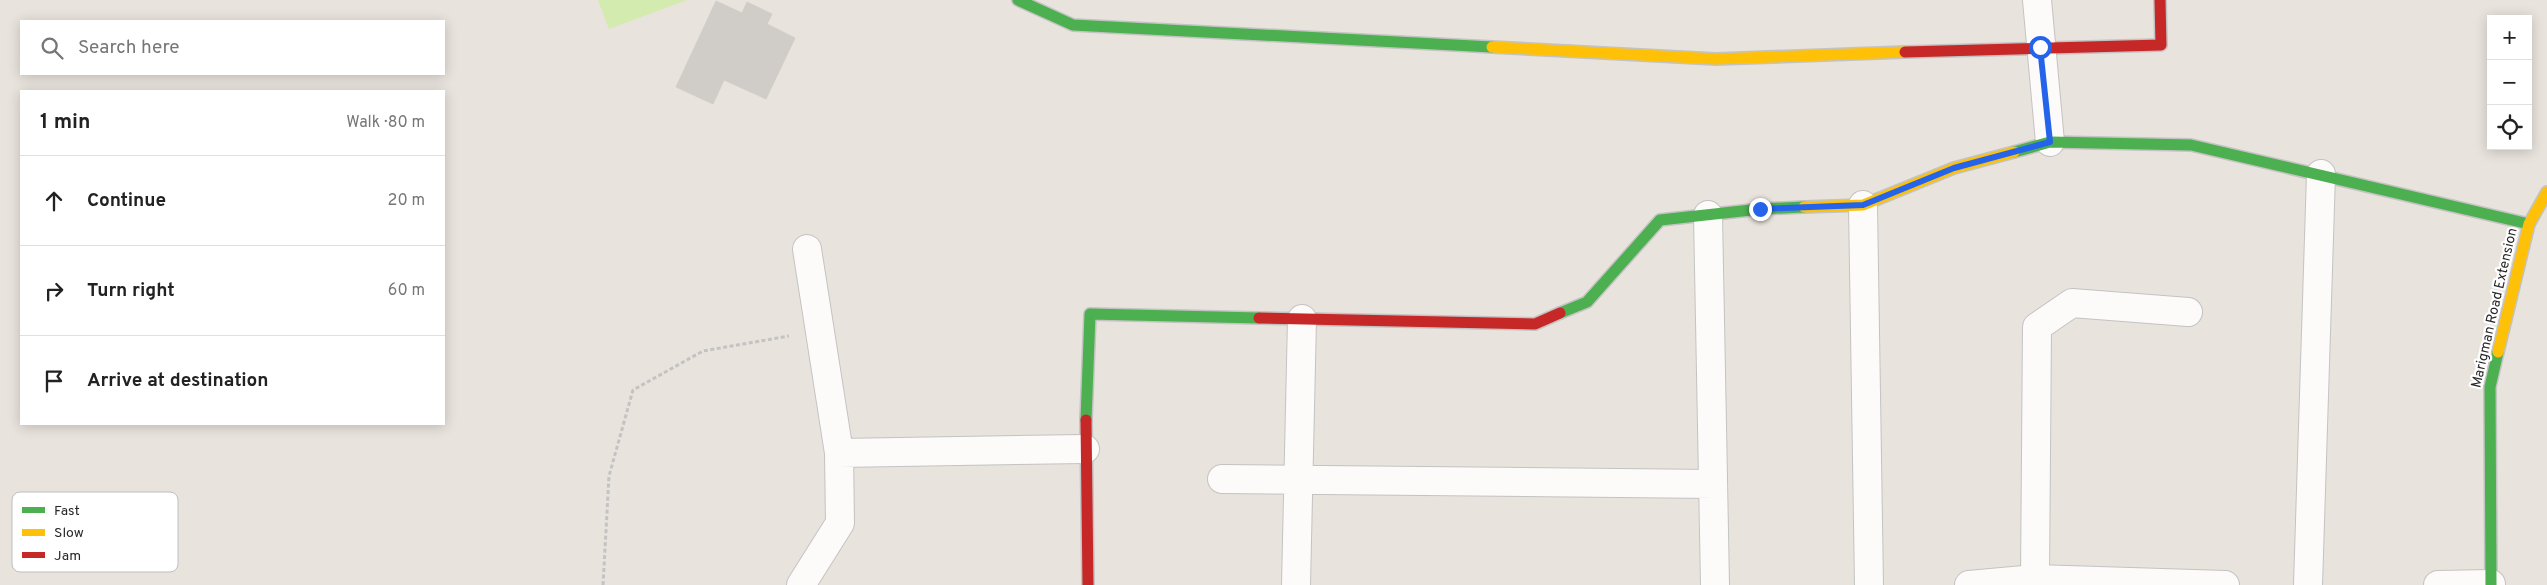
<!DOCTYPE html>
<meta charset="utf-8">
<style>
:root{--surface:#fff;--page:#f6f6f6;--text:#222;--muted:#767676;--line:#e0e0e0}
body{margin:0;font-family:Overpass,sans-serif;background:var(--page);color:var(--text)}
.controls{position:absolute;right:15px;top:15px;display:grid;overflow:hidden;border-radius:0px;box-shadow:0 2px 12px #0003}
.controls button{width:45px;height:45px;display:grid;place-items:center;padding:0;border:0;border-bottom:1px solid var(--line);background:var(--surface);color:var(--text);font:25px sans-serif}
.stop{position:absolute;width:15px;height:15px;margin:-11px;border:4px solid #2563eb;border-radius:50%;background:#fff}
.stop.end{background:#2563eb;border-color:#fff;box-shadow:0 1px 5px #0008}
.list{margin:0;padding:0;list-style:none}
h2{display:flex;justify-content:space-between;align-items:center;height:65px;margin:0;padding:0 20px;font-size:21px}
h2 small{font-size:16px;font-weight:400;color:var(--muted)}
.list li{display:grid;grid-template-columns:32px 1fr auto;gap:15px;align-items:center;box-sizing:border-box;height:90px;padding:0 20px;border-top:1px solid var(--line)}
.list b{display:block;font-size:19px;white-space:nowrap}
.list em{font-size:16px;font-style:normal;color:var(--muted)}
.icon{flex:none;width:28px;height:28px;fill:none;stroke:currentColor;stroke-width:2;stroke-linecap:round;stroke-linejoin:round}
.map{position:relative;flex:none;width:2547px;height:585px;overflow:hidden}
.search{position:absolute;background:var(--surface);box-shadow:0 2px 12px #0003;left:20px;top:20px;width:425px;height:55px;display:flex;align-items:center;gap:12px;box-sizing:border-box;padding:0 18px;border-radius:0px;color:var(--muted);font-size:19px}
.panel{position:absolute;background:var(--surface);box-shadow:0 2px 12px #0003;left:20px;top:90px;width:425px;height:335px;border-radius:0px}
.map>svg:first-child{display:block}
.pitch{fill:#d3ebae}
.building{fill:#d0cdc8;stroke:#d2cfc9}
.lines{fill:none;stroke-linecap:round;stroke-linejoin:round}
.street-casing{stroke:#c4c3c3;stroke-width:30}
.fast-casing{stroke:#c4c3c3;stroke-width:14}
.slow-casing{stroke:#c4c3c3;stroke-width:14}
.jam-casing{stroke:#c4c3c3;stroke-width:14}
.path{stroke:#c4c3c3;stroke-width:3;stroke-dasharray:4 2.5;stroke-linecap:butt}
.street{stroke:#fcfbfa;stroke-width:28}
.fast{stroke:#4caf50;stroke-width:11}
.slow{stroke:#ffc107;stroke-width:11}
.jam{stroke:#c62828;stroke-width:11}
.route{stroke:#2563eb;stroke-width:6}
.labels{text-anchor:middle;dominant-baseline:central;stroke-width:4.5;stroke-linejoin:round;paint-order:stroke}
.street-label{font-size:14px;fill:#282828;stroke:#fff}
.key{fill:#fff;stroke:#bebebe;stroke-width:1}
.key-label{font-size:14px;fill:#282828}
</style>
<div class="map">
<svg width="2547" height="585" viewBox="0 0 2547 585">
<rect width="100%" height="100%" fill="#e8e3dc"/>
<path class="pitch" d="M 598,0 L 687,0 L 609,29 Z"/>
<path class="building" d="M 716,1 L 742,13 L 747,2 L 772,14 L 767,24 L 795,38 L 766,99 L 724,80 L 713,104 L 676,87 Z"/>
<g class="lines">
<g class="street-casing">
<path id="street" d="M 2037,0 L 2050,142
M 1863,205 L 1869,585
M 1708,215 L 1715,585
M 839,453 L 1085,449
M 1222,479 L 1713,484
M 2035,579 L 2037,327 L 2072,303 L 2188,312
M 801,585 L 840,523 L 839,453 L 807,249
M 1296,585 L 1302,319
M 1969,585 L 2035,579 L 2225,585
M 2308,585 L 2321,174
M 2438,585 L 2491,584"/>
</g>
<g class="fast-casing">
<path id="fast" d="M 1018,0 L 1073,25 L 1492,47
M 2014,152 L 2050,142 L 2191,145 L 2529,224
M 1560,313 L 1587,302 L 1660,220 L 1760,209 L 1804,207
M 1086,420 L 1090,314 L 1259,318
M 2491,585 L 2490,387 L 2498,352"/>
</g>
<g class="slow-casing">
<path id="slow" d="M 1492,47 L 1716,59 L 1905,52
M 1804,207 L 1863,205 L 1954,168 L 2014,152
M 2498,352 L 2529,224 L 2547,192"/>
</g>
<g class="jam-casing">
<path id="jam" d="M 1905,52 L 2161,45 L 2160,0
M 1259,318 L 1535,324 L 1560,313
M 1086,420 L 1088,585"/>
</g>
<path class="path" d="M 603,585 L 609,476 L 633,390 L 703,351 L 789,336"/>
<use href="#street" class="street"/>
<use href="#fast" class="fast"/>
<use href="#slow" class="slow"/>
<use href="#jam" class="jam"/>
</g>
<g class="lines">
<path class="route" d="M 1760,209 L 1863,205 L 1954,168 L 2050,142 L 2040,47"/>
</g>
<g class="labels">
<g class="street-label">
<text transform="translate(2495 308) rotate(-77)">Marigman Road Extension</text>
</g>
</g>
<rect x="12" y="492" width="166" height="80" rx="8" class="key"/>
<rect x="22" y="507" width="23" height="6" fill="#4caf50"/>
<rect x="22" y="529" width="23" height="7" fill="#ffc107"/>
<rect x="22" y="552" width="23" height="6" fill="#c62828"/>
<g class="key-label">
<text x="54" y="515">Fast</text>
<text x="54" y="537">Slow</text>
<text x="54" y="560">Jam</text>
</g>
</svg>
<div class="controls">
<button>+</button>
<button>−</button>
<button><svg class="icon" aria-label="locate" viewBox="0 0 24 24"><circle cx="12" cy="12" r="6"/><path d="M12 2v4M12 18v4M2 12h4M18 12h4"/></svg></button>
</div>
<div class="stop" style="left:2040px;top:47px"></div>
<div class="stop end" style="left:1760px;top:209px"></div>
<div class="search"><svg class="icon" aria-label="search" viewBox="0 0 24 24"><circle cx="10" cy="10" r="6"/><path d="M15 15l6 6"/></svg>Search here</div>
<section class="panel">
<h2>1 min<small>Walk · 80 m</small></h2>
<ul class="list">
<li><svg class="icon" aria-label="ahead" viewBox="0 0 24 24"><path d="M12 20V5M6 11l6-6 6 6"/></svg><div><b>Continue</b></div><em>20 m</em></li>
<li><svg class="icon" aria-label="right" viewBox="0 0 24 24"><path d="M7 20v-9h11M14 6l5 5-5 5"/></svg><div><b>Turn right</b></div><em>60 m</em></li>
<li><svg class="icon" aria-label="arrive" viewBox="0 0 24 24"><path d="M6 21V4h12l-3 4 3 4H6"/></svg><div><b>Arrive at destination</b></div></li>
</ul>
</section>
</div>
